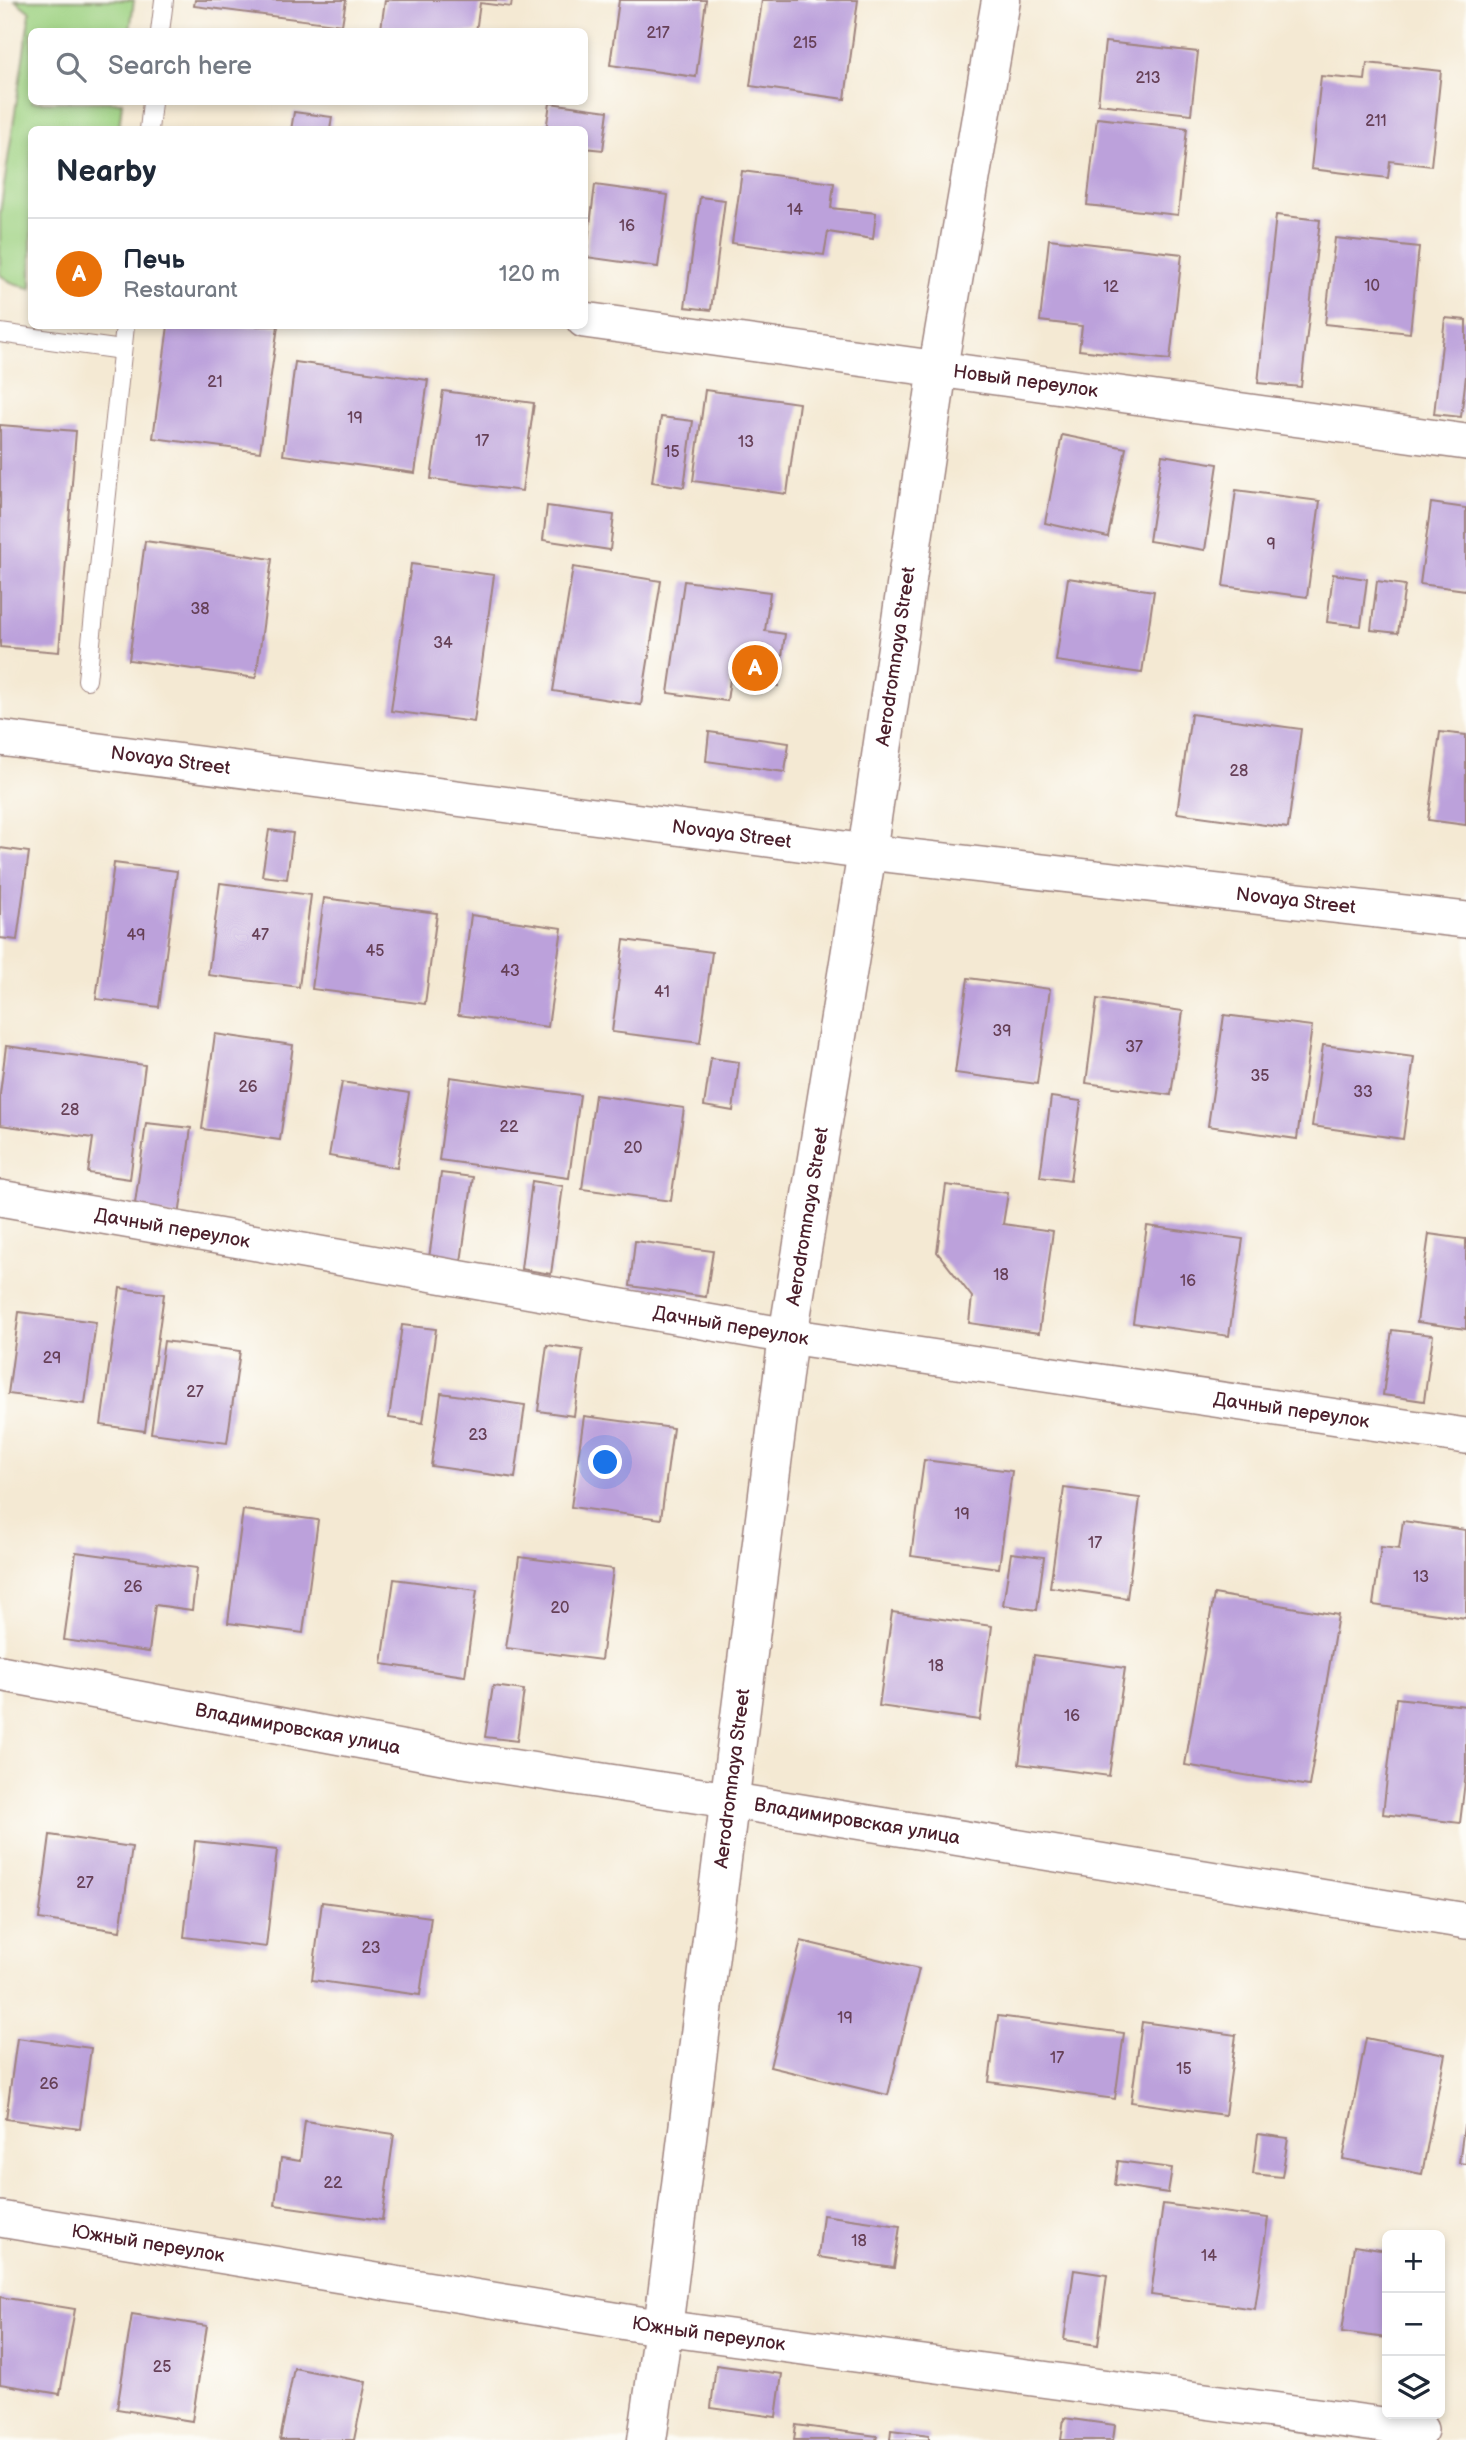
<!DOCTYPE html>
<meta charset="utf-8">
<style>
:root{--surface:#fff;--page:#f2f2f3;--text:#1f2937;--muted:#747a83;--line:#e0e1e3;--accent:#2563eb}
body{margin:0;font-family:"Balsamiq Sans",sans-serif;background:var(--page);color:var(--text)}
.controls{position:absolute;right:21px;bottom:21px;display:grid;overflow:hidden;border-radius:10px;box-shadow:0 4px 10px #0003}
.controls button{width:63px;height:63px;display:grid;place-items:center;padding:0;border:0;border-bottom:2px solid var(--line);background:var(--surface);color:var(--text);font:35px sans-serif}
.you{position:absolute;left:606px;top:1463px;width:24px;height:24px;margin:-18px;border:5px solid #fff;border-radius:50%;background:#1a73e8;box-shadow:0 0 0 10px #1a73e833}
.badge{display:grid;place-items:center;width:46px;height:46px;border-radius:50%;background:var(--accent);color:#fff;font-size:23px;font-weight:700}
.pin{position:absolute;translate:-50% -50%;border:4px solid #fff;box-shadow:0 2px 7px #0006}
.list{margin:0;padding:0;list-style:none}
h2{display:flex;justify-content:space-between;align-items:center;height:91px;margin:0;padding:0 28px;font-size:30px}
h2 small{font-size:23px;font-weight:400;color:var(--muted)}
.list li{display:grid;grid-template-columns:46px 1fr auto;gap:21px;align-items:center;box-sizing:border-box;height:112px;padding:0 28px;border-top:2px solid var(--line)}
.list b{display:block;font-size:26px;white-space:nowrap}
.list p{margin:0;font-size:23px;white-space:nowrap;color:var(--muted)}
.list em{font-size:23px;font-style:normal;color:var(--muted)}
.icon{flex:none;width:38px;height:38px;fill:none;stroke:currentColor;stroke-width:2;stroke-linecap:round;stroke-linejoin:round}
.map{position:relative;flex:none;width:1466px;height:2440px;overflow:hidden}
.search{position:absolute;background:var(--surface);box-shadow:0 4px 10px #0003;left:28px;top:28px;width:560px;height:77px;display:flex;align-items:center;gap:18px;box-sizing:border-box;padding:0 24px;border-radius:10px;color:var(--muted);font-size:26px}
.panel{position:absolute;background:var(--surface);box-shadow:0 4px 10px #0003;left:28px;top:126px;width:560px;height:203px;border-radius:10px}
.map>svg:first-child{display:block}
.green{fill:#9ed282;stroke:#747856;stroke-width:2}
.building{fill:#bca1db}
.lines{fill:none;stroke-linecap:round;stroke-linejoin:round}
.service-casing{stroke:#9f847f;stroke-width:20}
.minor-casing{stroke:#9f847f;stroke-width:38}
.tertiary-casing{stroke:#9f847f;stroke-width:41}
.service{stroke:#fff;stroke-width:18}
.minor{stroke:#fff;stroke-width:35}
.tertiary{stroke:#fff;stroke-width:38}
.labels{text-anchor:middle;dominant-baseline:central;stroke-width:6;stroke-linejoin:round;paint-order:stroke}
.number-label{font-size:16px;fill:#664057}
.street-label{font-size:19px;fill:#4a1f2b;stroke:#fdfcf7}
</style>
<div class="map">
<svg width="1466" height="2440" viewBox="0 0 1466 2440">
<rect width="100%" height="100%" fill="#fdfcf7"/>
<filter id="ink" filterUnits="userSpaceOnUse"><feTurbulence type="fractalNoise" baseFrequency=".0143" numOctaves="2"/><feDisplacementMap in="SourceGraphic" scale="14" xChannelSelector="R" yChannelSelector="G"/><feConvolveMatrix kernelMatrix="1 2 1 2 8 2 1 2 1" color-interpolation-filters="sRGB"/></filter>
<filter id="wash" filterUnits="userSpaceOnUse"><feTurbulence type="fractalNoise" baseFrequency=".00686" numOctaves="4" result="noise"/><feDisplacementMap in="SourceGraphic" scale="28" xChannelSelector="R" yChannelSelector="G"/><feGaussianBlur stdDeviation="1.57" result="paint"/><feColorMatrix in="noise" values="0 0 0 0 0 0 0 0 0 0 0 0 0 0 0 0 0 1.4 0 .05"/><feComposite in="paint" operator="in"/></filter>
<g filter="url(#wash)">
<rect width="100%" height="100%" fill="#f4e9d3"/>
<path class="green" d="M 15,0 L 134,0 L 130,31 L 32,32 L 32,102 L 122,102 L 119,129 L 32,130 L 31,289 L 11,282 L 0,275 L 0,213 L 30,12 Z"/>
<g id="blocks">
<path class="building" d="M 195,0 L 346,0 L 342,25 L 194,6 Z
M 385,0 L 512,0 L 511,7 L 480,3 L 476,32 L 401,32 L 381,29 Z
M 619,0 L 706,0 L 696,77 L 610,65 Z
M 762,0 L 858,0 L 845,99 L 750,86 Z
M 1105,42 L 1198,52 L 1191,114 L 1098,104 Z
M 1367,63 L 1441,71 L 1431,166 L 1390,161 L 1388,178 L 1311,169 L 1321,76 L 1365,80 Z
M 550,103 L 608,111 L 603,150 L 584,148 L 584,130 L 546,130 Z
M 294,112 L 332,117 L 330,130 L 291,130 Z
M 1097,118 L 1187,128 L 1178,215 L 1087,205 Z
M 742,171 L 834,183 L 831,208 L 876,213 L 873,239 L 828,232 L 824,255 L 732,243 Z
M 595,185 L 668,195 L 658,267 L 586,257 Z
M 700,197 L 725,200 L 711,310 L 685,307 Z
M 1276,215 L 1320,220 L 1301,387 L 1258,383 Z
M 1335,238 L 1419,247 L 1410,333 L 1325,324 Z
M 1049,239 L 1182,254 L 1170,360 L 1079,350 L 1082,326 L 1040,321 Z
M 1445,318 L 1466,320 L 1466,376 L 1461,417 L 1434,414 Z
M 168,326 L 278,326 L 260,452 L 153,438 Z
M 295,362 L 428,380 L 415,473 L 283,455 Z
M 705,390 L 799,403 L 787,494 L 693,481 Z
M 443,391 L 534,403 L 522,491 L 431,479 Z
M 661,417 L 693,421 L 684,487 L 652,482 Z
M 0,425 L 76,431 L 59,652 L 0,647 Z
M 1062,435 L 1126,448 L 1108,537 L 1045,523 Z
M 1162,455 L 1218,464 L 1205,550 L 1149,541 Z
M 1236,490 L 1320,501 L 1307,597 L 1223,586 Z
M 1431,503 L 1466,508 L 1466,590 L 1420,584 Z
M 547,506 L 614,515 L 610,550 L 543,540 Z
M 145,541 L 272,559 L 256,678 L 129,660 Z
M 411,564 L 494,575 L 474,722 L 391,711 Z
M 573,567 L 661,581 L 641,705 L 553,691 Z
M 1333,574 L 1367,579 L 1361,626 L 1327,622 Z
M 1068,578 L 1154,591 L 1142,673 L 1056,661 Z
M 684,581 L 770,592 L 765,631 L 785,634 L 778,686 L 730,679 L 727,701 L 668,693 Z
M 1377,581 L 1405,585 L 1398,633 L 1371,630 Z
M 1191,714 L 1301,729 L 1288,828 L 1177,813 Z
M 709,732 L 789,743 L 785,772 L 706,761 Z
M 1440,732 L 1466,735 L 1466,825 L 1428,820 Z
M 269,830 L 293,833 L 287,879 L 262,876 Z
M 0,848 L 29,852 L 17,940 L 0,938 Z
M 114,863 L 177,871 L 159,1007 L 96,999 Z
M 220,883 L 311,895 L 299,987 L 208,975 Z
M 324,898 L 437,913 L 425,1004 L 312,989 Z
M 471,915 L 562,928 L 548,1027 L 458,1015 Z
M 624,940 L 712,952 L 700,1043 L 612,1032 Z
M 968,978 L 1050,989 L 1037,1084 L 955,1073 Z
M 1097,999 L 1183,1011 L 1171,1095 L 1086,1083 Z
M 1224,1015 L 1312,1026 L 1297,1139 L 1208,1126 Z
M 215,1034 L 293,1045 L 280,1140 L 202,1129 Z
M 1323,1045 L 1414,1057 L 1403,1139 L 1312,1126 Z
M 6,1046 L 145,1065 L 130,1179 L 88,1173 L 93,1138 L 0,1125 L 0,1094 Z
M 711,1058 L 739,1062 L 733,1111 L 704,1106 Z
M 450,1077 L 580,1095 L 569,1178 L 439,1160 Z
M 342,1082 L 409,1093 L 397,1168 L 329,1156 Z
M 595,1095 L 684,1108 L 671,1201 L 582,1189 Z
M 1051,1097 L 1081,1101 L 1070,1181 L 1040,1177 Z
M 146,1123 L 191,1128 L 179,1217 L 134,1211 Z
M 441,1173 L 473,1177 L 461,1262 L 429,1258 Z
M 532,1181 L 563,1186 L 551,1274 L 521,1269 Z
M 946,1185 L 1008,1193 L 1003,1224 L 1053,1231 L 1039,1333 L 969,1323 L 972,1297 L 937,1252 Z
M 1147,1226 L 1243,1239 L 1229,1336 L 1133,1323 Z
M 1429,1234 L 1466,1239 L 1466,1329 L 1417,1322 Z
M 635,1241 L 713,1251 L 706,1297 L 630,1286 Z
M 120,1288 L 164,1294 L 145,1431 L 101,1425 Z
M 19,1312 L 96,1322 L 85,1404 L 8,1394 Z
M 402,1325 L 436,1329 L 423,1423 L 389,1418 Z
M 1392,1330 L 1433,1335 L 1424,1401 L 1383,1395 Z
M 164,1341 L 240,1351 L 227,1443 L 151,1433 Z
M 547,1345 L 583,1350 L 574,1416 L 538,1411 Z
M 441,1393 L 525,1405 L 515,1478 L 431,1466 Z
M 584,1416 L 673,1428 L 661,1519 L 571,1507 Z
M 924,1460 L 1012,1471 L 999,1568 L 911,1556 Z
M 1064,1488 L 1140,1498 L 1127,1598 L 1050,1587 Z
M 243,1510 L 318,1520 L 303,1633 L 228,1623 Z
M 1403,1521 L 1466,1530 L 1466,1618 L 1373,1605 L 1381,1547 L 1399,1549 Z
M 76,1552 L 197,1568 L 192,1610 L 155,1605 L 149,1652 L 64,1640 Z
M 1011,1553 L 1044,1557 L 1037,1610 L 1003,1605 Z
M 519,1557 L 613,1569 L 601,1660 L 506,1648 Z
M 394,1579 L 477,1590 L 465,1676 L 382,1664 Z
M 1214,1594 L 1338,1615 L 1309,1786 L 1185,1765 Z
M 892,1612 L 992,1626 L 980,1720 L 879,1706 Z
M 1034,1655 L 1125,1668 L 1109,1776 L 1019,1764 Z
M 493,1686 L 524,1690 L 517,1741 L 485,1737 Z
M 1396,1698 L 1466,1706 L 1466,1773 L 1460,1823 L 1383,1814 Z
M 50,1835 L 132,1847 L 120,1931 L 39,1919 Z
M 195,1841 L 277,1850 L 266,1947 L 184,1937 Z
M 322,1902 L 431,1917 L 420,1995 L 312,1980 Z
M 801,1941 L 919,1969 L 888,2095 L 770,2067 Z
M 998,2016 L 1124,2033 L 1115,2099 L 989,2082 Z
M 1142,2022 L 1236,2035 L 1225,2115 L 1131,2102 Z
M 17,2038 L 91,2048 L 80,2129 L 6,2119 Z
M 1366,2038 L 1445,2054 L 1422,2174 L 1343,2159 Z
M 305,2121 L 394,2134 L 382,2220 L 275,2205 L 281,2158 L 300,2161 Z
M 1464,2126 L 1466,2126 L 1466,2164 L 1459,2163 Z
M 1258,2134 L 1288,2138 L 1282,2177 L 1253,2174 Z
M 1118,2161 L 1172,2168 L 1168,2193 L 1115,2185 Z
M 1163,2204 L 1268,2218 L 1255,2309 L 1151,2295 Z
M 823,2215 L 900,2226 L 894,2268 L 818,2257 Z
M 1354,2246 L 1387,2251 L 1387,2338 L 1342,2332 Z
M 1074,2270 L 1107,2275 L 1098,2345 L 1064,2340 Z
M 0,2297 L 75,2309 L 60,2394 L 0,2384 Z
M 132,2314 L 207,2326 L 192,2421 L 117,2409 Z
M 716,2365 L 782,2374 L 776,2417 L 711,2408 Z
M 294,2368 L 366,2382 L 354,2440 L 280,2440 Z
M 1064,2418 L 1115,2425 L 1113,2440 L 1061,2440 Z
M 796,2425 L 877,2436 L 876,2440 L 794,2440 Z
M 891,2430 L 929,2435 L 929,2440 L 890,2440 Z"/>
</g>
</g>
<g filter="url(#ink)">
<use href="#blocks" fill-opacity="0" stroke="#9f847f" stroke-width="2"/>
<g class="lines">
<g class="service-casing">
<path id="service" d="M 160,32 L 164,0
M 149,130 L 152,102
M 0,333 L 122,350
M 87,680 L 125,326"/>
</g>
<g class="minor-casing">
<g id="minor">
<path id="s1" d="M 584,320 L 1466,442"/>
<path id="s2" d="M 0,738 L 867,852 L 1466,920"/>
<path id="s3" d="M 0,1198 L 788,1336 L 1466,1436"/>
<path id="s4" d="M 0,1673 L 464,1760 L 728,1800 L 1466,1921"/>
<path id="s5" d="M 0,2219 L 663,2328 L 1420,2430"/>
</g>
</g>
<g class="tertiary-casing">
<g id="tertiary">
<path id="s6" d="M 647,2440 L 663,2328 L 788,1336 L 867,852 L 938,368 L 1001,0"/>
</g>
</g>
<use href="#service" class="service"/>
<use href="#minor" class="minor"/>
<use href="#tertiary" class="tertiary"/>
</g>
</g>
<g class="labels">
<g class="number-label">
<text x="658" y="33">217</text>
<text x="805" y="43">215</text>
<text x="1148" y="78">213</text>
<text x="1376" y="121">211</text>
<text x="795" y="210">14</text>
<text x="627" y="226">16</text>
<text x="1372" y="286">10</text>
<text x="1111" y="287">12</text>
<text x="215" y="382">21</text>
<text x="355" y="418">19</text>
<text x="482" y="441">17</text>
<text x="746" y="442">13</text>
<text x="672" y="452">15</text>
<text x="1271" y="544">9</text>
<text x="200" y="609">38</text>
<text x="443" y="643">34</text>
<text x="1239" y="771">28</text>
<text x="136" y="935">49</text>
<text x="260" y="935">47</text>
<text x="375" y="951">45</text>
<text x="510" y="971">43</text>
<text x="662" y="992">41</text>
<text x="1002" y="1031">39</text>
<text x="1134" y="1047">37</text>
<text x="1260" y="1076">35</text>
<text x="248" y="1087">26</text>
<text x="1363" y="1092">33</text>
<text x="70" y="1110">28</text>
<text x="509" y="1127">22</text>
<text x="633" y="1148">20</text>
<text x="1001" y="1275">18</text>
<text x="1188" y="1281">16</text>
<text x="52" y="1358">29</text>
<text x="195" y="1392">27</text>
<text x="478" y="1435">23</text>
<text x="962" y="1514">19</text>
<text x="1095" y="1543">17</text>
<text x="1421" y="1577">13</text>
<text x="133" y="1587">26</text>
<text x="560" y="1608">20</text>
<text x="936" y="1666">18</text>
<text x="1072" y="1716">16</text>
<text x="85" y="1883">27</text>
<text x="371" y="1948">23</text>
<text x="845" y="2018">19</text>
<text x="1057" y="2058">17</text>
<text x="1184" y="2069">15</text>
<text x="49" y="2084">26</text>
<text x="333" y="2183">22</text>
<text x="859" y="2241">18</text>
<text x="1209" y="2256">14</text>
<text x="162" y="2367">25</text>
</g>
<g class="street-label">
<text stroke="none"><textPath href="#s1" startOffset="446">Новый переулок</textPath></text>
<text stroke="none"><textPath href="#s6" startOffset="1801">Aerodromnaya Street</textPath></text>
<text stroke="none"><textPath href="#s2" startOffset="172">Novaya Street</textPath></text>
<text stroke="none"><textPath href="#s2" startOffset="738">Novaya Street</textPath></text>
<text stroke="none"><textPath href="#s2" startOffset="1306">Novaya Street</textPath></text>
<text stroke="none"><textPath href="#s6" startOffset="1234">Aerodromnaya Street</textPath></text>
<text stroke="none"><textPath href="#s3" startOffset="175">Дачный переулок</textPath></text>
<text stroke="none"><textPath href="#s3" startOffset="742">Дачный переулок</textPath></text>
<text stroke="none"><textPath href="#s3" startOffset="1309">Дачный переулок</textPath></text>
<text stroke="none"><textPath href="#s4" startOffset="303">Владимировская улица</textPath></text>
<text stroke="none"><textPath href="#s6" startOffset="667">Aerodromnaya Street</textPath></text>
<text stroke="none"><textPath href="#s4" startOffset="870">Владимировская улица</textPath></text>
<text stroke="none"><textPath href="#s5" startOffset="150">Южный переулок</textPath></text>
<text stroke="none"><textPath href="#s5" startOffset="718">Южный переулок</textPath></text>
</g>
</g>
</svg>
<div class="controls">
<button>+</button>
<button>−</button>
<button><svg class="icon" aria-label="layers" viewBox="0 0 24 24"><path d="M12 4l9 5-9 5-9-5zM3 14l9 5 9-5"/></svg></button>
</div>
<div class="you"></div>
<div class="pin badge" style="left:755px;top:668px;background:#e8710a">A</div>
<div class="search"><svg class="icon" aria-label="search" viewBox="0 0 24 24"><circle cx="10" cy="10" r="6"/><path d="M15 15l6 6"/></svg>Search here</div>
<section class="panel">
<h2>Nearby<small></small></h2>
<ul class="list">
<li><span class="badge" style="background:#e8710a">A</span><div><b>Печь</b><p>Restaurant</p></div><em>120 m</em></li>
</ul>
</section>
</div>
